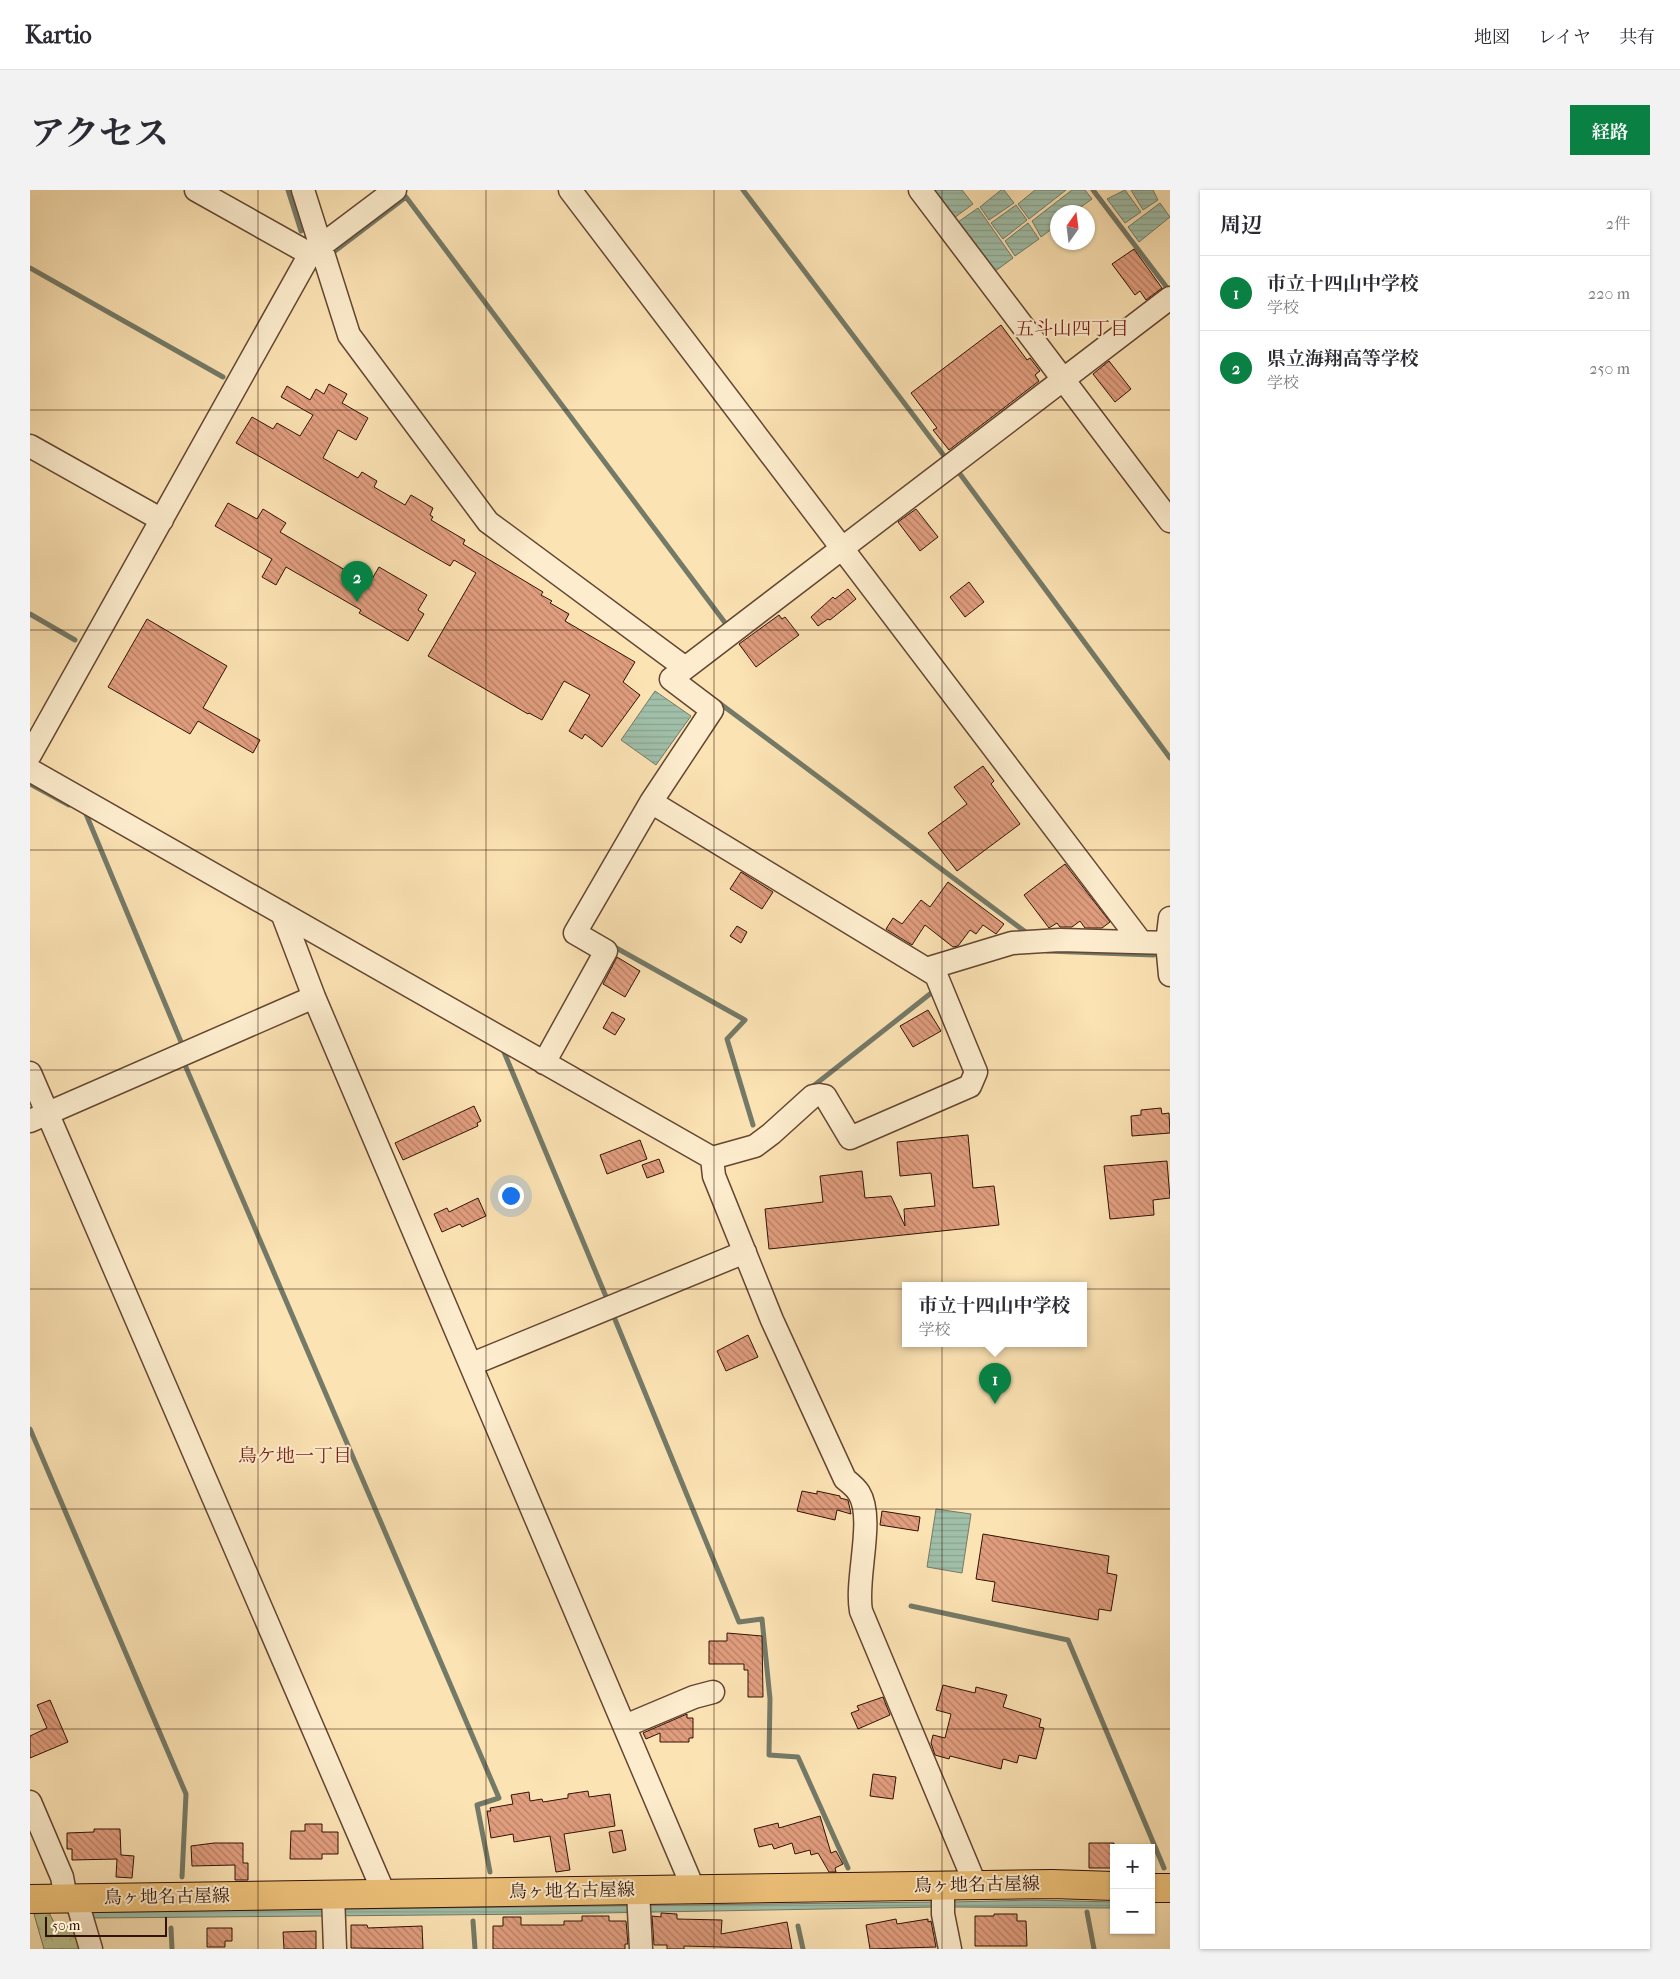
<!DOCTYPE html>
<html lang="ja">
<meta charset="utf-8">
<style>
:root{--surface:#fff;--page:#f2f2f3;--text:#2b2b33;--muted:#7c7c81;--line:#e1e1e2;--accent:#0b8043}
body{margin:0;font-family:"IM FELL French Canon","Noto Serif JP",serif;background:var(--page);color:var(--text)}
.controls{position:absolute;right:15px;bottom:15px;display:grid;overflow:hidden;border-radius:0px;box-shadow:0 1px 4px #0004}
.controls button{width:45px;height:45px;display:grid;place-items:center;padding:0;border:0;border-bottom:1px solid var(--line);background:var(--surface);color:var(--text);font:25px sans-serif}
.compass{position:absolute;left:1020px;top:15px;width:45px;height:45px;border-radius:50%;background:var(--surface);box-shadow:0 1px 4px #0004;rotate:14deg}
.scale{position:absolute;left:15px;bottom:12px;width:122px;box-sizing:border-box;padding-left:5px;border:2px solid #321206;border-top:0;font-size:14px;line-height:18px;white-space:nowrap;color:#321206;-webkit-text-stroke:4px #fdedce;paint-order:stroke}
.you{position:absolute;left:480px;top:1005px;width:18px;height:18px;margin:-12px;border:4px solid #fff;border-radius:50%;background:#1a73e8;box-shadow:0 0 0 8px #1a73e833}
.badge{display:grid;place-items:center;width:32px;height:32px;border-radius:50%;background:var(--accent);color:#fff;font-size:16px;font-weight:700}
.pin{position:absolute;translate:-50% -41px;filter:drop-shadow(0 1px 2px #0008)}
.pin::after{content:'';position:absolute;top:26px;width:18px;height:15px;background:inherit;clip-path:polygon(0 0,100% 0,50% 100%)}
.popup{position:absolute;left:872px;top:1092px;width:185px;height:65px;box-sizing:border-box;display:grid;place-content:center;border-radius:0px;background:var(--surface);filter:drop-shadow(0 1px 4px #0005);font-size:16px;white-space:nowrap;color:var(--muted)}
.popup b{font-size:19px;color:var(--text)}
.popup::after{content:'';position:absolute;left:50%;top:100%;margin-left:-10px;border:10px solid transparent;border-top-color:var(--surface)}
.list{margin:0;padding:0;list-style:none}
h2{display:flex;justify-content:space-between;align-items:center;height:65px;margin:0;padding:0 20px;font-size:21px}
h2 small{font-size:16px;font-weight:400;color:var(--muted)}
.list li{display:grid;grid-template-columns:32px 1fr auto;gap:15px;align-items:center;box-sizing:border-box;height:75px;padding:0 20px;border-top:1px solid var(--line)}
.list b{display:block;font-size:19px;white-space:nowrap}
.list p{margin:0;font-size:16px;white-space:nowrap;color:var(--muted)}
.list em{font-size:16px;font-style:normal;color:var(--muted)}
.map{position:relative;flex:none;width:1140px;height:1759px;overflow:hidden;border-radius:0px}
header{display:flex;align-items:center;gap:30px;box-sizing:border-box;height:70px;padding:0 25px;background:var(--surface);border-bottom:1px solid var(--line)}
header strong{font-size:24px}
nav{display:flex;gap:28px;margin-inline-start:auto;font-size:18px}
.intro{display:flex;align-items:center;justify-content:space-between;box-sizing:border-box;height:120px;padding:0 30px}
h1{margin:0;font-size:35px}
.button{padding:12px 22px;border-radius:0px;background:var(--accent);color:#fff;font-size:18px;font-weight:700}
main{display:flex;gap:30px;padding:0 30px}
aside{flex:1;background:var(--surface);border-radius:0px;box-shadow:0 1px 4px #0004}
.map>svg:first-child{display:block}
.park{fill:url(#park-crowns);stroke:#766b4b}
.water{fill:url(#water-rules);stroke:#747a68}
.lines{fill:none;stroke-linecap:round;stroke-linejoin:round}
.stream{stroke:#747a68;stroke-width:5}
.building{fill:url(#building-back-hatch);stroke:#321206}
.minor-casing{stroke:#644632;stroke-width:25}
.major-casing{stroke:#321206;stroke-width:30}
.minor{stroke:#fdedce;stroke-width:22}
.major{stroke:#eec27a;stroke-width:28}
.grid{fill:none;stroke:#321206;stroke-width:1;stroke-opacity:0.55}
.labels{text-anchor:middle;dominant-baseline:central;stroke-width:4;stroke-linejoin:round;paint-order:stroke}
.street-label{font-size:18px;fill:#321206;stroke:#fdedce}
.neighbourhood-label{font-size:19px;fill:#7a1f14;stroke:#fdedce}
</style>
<header>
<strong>Kartio</strong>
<nav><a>地図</a><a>レイヤ</a><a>共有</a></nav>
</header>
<div class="intro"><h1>アクセス</h1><a class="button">経路</a></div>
<main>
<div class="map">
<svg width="1140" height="1759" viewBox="0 0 1140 1759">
<defs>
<pattern id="park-crowns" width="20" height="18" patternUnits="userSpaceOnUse" patternTransform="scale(1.25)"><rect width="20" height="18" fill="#bbc490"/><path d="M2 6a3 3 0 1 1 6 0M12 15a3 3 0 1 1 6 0" fill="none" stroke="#a1a77b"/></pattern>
<pattern id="water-rules" width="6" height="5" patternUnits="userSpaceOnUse" patternTransform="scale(1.25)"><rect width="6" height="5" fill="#a0bfa9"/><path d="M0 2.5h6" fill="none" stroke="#8aa390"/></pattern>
<pattern id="building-back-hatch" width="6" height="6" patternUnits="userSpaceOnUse" patternTransform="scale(1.25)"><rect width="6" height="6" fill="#e19e7f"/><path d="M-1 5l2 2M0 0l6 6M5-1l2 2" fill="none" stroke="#b77f66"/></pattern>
</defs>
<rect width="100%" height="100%" fill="#fce3b4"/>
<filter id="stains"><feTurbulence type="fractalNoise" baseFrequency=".004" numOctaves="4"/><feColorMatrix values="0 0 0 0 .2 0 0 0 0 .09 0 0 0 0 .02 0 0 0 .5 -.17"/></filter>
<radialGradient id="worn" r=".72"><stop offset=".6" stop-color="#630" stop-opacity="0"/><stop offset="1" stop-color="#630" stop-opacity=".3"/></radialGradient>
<path class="park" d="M 19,1723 L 26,1736 L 58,1736 L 65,1759 L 14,1759 L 4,1724 Z"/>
<path class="water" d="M 903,0 L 932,0 L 943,14 L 924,28 Z
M 971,0 L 974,0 L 984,13 L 959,30 L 950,17 Z
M 1005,0 L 1036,0 L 999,29 L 988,14 Z
M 1042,0 L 1055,0 L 1062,9 L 1044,22 L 1028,22 L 1027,35 L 1011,47 L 1002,31 Z
M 1095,0 L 1111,22 L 1095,33 L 1077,9 Z
M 1101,0 L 1123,0 L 1128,10 L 1113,20 Z
M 1130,13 L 1140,27 L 1109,52 L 1098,37 Z
M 986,15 L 997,30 L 973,49 L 961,33 Z
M 948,18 L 983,68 L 964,82 L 928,32 Z
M 998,33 L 1009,49 L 985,66 L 975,51 Z
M 625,501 L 661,526 L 626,575 L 591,550 Z
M 906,1319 L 941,1324 L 932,1383 L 897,1377 Z
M 1004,1710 L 1084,1712 L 1084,1718 L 923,1717 L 924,1712 Z
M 905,1712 L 905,1717 L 515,1724 L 64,1728 L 60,1722 Z"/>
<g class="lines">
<path class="stream" d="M 258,0 L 271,41
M 713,0 L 915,267
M 1063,0 L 1138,99
M 301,64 L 376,7 L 696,434
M 0,78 L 193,187
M 930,284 L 1140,568
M 0,424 L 45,450
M 688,512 L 997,743
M 0,594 L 39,615
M 56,624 L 154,859
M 581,755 L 715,830 L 697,849 L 723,935
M 1017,761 L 1124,765
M 474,862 L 577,1109
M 155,875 L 469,1608 L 447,1615 L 460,1682
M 782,897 L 905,800
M 584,1127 L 709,1432 L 732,1429 L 740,1509 L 739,1565 L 768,1567 L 818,1678
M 0,1239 L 156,1604 L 152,1687
M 881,1416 L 1038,1450 L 1134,1678
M 1057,1722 L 1064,1759
M 443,1731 L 445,1759
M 768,1736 L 773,1759
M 141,1738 L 142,1759"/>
</g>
<path class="building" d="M 1104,59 L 1132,98 L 1116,110 L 1110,101 L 1105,105 L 1082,74 Z
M 971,135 L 997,170 L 1000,168 L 1010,181 L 1005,185 L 1009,191 L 919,260 L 903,240 L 907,238 L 881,203 Z
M 1079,171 L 1101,199 L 1085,212 L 1063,184 Z
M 299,194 L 317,204 L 312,213 L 338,228 L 326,250 L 308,240 L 293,268 L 328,288 L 332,282 L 347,291 L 344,297 L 375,315 L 381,305 L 403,318 L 400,325 L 403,327 L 401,330 L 435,350 L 433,354 L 513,402 L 511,405 L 522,411 L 520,413 L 539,424 L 535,431 L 605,472 L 593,492 L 610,505 L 572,557 L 555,544 L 552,549 L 539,541 L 560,505 L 534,491 L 512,530 L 499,523 L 498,524 L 398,466 L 446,383 L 424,370 L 420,376 L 206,253 L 222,227 L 243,239 L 247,233 L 270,246 L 283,225 L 251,207 L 257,196 L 280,210 L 286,199 L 294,204 Z
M 198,313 L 227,329 L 233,319 L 256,333 L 250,342 L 339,394 L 349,377 L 397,405 L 388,420 L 394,424 L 378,451 L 329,423 L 331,420 L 256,377 L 246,395 L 232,387 L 242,369 L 185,336 Z
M 886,319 L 908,347 L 890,361 L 868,332 Z
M 939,392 L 954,412 L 935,427 L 920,407 Z
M 818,399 L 826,409 L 800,430 L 798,429 L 788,436 L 781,427 L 803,407 L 805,409 Z
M 749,425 L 752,429 L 755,427 L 769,445 L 726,477 L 709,454 Z
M 117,429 L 197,476 L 173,518 L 230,550 L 223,563 L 168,531 L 160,544 L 78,497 Z
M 953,576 L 964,591 L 961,594 L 990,634 L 927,681 L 898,643 L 937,614 L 924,597 Z
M 1035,674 L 1080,732 L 1072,738 L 1055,738 L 1050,731 L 1042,737 L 1030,737 L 1027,733 L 1019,738 L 994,705 Z
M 711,682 L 743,702 L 732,719 L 700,699 Z
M 918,692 L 974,734 L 966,744 L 953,735 L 946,744 L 940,740 L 928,756 L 923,757 L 895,735 L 882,755 L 856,739 L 863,728 L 872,734 L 891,710 L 900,717 Z
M 707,736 L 717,742 L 711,753 L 700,746 Z
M 587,767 L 610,781 L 595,807 L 573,794 Z
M 898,820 L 911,841 L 883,857 L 870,836 Z
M 582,822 L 595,829 L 585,845 L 573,838 Z
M 444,916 L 451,931 L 447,933 L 448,936 L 373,970 L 365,953 Z
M 1131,918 L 1132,924 L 1139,923 L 1140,943 L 1102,946 L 1101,926 L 1111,925 L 1111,920 Z
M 938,945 L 943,998 L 964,996 L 969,1035 L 739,1059 L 735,1019 L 793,1012 L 790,986 L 832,981 L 835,1008 L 861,1006 L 875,1036 L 874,1019 L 905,1016 L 901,983 L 870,986 L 867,952 Z
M 610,950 L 617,969 L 577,984 L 570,965 Z
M 629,969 L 634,982 L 617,988 L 612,975 Z
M 1137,971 L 1140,1008 L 1123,1010 L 1124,1025 L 1080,1029 L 1074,976 Z
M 448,1008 L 456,1026 L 432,1037 L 430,1034 L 412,1042 L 404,1024 L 417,1018 L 419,1022 Z
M 718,1145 L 728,1167 L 696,1181 L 687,1161 Z
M 772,1301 L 787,1304 L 787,1301 L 810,1306 L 810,1308 L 818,1310 L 821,1324 L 807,1320 L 805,1330 L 767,1321 Z
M 852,1321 L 890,1327 L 888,1341 L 850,1335 Z
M 953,1344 L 1079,1366 L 1077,1383 L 1087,1385 L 1081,1421 L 1069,1419 L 1068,1430 L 962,1411 L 965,1392 L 946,1389 Z
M 697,1443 L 732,1446 L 733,1507 L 718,1507 L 718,1480 L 714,1480 L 714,1474 L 679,1474 L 679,1451 L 697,1451 Z
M 913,1495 L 945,1503 L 946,1497 L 977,1505 L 973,1517 L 1011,1529 L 1009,1537 L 1014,1538 L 1006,1569 L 989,1565 L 987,1573 L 973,1569 L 971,1579 L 920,1566 L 919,1569 L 905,1565 L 901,1553 L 903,1545 L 915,1548 L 921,1524 L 906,1520 Z
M 853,1507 L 860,1525 L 828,1539 L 821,1523 L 829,1520 L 827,1516 Z
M 20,1510 L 38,1552 L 0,1568 L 0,1546 L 17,1538 L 7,1515 Z
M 657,1524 L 657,1528 L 663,1528 L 663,1548 L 659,1548 L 659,1552 L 630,1552 L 630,1543 L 616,1549 L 613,1543 Z
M 843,1584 L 866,1587 L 863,1609 L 840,1606 Z
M 558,1601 L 559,1607 L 580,1604 L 585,1636 L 534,1644 L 540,1680 L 526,1682 L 520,1646 L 484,1652 L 483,1644 L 461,1648 L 457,1621 L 461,1621 L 460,1618 L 483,1614 L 481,1605 L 499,1602 L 500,1611 L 512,1609 L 513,1612 L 538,1608 L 538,1604 Z
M 790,1626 L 801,1663 L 806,1661 L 813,1674 L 805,1678 L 806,1682 L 799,1682 L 788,1663 L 781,1665 L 780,1660 L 765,1664 L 762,1653 L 744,1659 L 742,1654 L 729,1657 L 724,1639 L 748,1633 L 749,1638 Z
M 275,1634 L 292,1634 L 292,1642 L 308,1642 L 308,1664 L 292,1664 L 292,1669 L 260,1669 L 261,1641 L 275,1641 Z
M 64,1639 L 90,1639 L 91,1665 L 104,1666 L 102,1688 L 86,1687 L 87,1669 L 42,1670 L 42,1659 L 37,1659 L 37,1643 L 64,1642 Z
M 592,1640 L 596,1660 L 583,1663 L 579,1642 Z
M 184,1653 L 213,1653 L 213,1673 L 218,1673 L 218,1690 L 205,1690 L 205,1675 L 162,1676 L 161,1656 Z
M 1059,1653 L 1084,1653 L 1084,1678 L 1059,1678 Z
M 631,1723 L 647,1724 L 647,1729 L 692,1730 L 691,1744 L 757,1732 L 762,1759 L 654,1756 L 654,1759 L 637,1759 L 637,1755 L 624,1755 L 622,1726 L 631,1727 Z
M 964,1724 L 987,1724 L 987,1731 L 996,1731 L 997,1756 L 945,1756 L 945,1726 L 964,1726 Z
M 552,1726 L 579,1726 L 579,1731 L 596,1731 L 598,1754 L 595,1754 L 595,1759 L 463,1759 L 463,1736 L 473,1736 L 473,1727 L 491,1727 L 491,1735 L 534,1735 L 534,1731 L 552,1731 Z
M 866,1729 L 867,1734 L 898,1729 L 898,1732 L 901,1731 L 906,1757 L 840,1759 L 836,1735 Z
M 321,1735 L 337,1735 L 338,1738 L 392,1736 L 393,1759 L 321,1758 Z
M 177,1738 L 202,1738 L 202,1751 L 195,1751 L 195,1757 L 177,1757 Z
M 286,1741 L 286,1759 L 254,1759 L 253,1742 Z"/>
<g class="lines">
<g class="minor-casing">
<path id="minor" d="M 166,0 L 280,64
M 273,0 L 319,145 L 458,332 L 654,477
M 540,0 L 1111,752
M 890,0 L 1140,331
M 0,256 L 132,330
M 0,565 L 280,64 L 365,0
M 0,580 L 682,968 L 684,986 L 742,1130 L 815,1289 C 820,1293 826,1298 829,1303 C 845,1329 825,1389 831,1421 L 946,1696
M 621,612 L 906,785 L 946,882 L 940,896 L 820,948 L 795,906 L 789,905 L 783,906 L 741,944 L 725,956 L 682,968
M 252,723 L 284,807 L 664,1700
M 1140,728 L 1137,753 L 1140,785
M 896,779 L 982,753 L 1030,750 L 1140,753
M 514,873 L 576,761 L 545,743 L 621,612 L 682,520 L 641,489 L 1140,108
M 0,883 L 354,1703
M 0,931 L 284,807
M 442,1174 L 715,1062
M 595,1536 L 664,1507 L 683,1502
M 0,1612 L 32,1687 L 36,1708
M 913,1696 L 913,1724 L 920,1759
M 608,1701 L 611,1759
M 303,1705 L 305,1759
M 46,1708 L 61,1759"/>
</g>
<g class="major-casing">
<path id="major" d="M 1121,1698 L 1140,1698
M 0,1709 L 1022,1694 L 1084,1696"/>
</g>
<use href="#minor" class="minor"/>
<use href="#major" class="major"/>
</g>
<path class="grid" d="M 228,0 L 228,1759M 456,0 L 456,1759M 684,0 L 684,1759M 912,0 L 912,1759M 0,220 L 1140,220M 0,440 L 1140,440M 0,660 L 1140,660M 0,880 L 1140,880M 0,1099 L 1140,1099M 0,1319 L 1140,1319M 0,1539 L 1140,1539"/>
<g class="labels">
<g class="street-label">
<text transform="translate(947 1695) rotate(-1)">鳥ヶ地名古屋線</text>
<text transform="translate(542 1701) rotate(-1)">鳥ヶ地名古屋線</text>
<text transform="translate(137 1707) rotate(-1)">鳥ヶ地名古屋線</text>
</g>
<g class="neighbourhood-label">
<text x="1042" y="139">五斗山四丁目</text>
<text x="265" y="1266">鳥ケ地一丁目</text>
</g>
</g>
<rect width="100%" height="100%" filter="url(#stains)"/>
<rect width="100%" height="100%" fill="url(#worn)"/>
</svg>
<div class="controls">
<button>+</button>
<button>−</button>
</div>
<svg class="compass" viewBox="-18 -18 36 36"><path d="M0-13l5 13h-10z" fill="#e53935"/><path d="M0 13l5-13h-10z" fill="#7c7c81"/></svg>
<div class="scale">50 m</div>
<div class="you"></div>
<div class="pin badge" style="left:965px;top:1214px">1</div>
<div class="popup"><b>市立十四山中学校</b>学校</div>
<div class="pin badge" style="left:327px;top:412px">2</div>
</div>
<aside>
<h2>周辺<small>2件</small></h2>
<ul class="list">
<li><span class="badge">1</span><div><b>市立十四山中学校</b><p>学校</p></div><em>220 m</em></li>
<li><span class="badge">2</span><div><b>県立海翔高等学校</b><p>学校</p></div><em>250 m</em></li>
</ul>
</aside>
</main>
